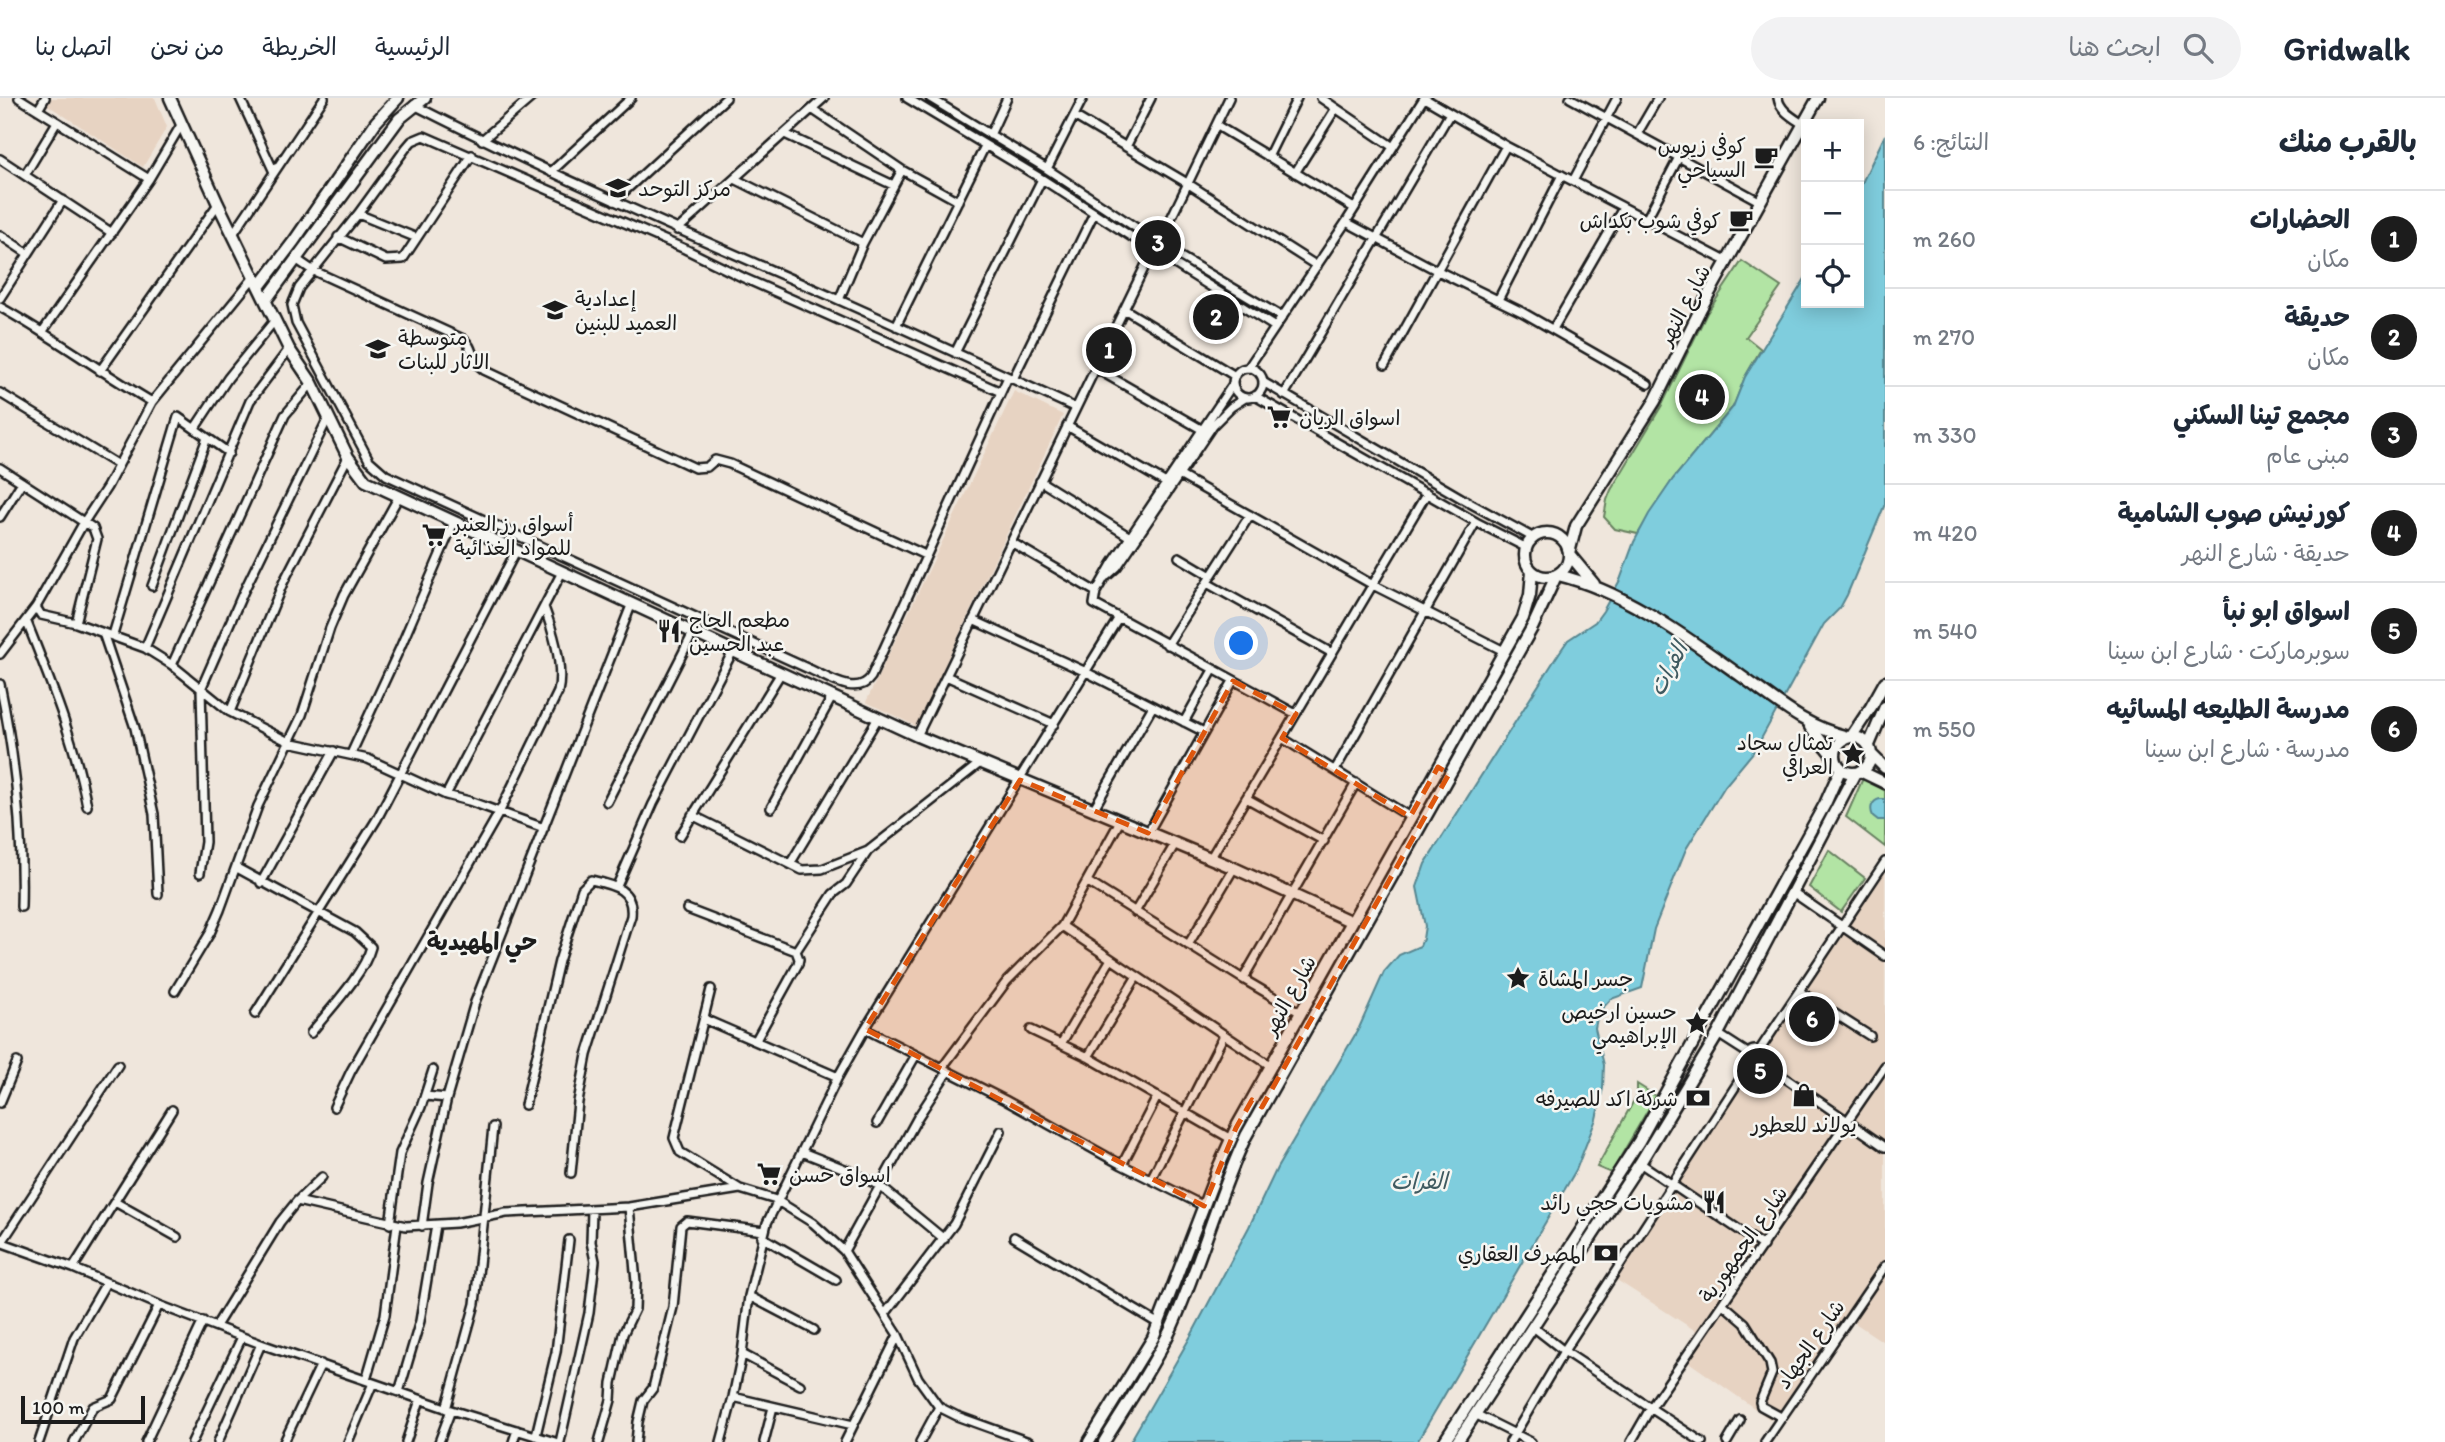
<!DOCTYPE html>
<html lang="ar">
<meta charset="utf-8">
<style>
:root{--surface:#fff;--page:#f2f2f3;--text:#1f2937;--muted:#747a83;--line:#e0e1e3;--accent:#1c1c1c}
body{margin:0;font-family:Itim,"Playpen Sans Arabic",sans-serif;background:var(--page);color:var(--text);direction:rtl}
.controls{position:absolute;right:21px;top:21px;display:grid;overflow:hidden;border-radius:0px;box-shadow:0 4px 18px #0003}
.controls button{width:63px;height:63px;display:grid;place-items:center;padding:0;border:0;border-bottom:2px solid var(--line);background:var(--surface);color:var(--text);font:35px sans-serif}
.scale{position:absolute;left:21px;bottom:18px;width:124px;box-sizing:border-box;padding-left:7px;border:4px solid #1c1c1c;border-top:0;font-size:19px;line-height:24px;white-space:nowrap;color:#1c1c1c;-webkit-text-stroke:5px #f6f6f2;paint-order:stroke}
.you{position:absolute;left:1242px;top:546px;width:24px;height:24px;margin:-18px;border:5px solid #fff;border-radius:50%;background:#1a73e8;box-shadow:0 0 0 10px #1a73e833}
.badge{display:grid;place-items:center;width:46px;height:46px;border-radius:50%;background:var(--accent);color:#fff;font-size:23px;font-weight:700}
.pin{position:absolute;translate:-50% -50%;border:4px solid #fff;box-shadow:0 2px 7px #0006}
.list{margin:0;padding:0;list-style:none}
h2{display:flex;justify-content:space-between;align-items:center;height:91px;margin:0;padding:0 28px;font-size:30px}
h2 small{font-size:23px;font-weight:400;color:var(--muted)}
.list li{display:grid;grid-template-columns:46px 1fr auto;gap:21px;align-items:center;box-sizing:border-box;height:98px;padding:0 28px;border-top:2px solid var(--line)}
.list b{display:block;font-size:26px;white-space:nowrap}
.list p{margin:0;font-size:23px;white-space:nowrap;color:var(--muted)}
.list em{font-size:23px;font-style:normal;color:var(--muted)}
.icon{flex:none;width:38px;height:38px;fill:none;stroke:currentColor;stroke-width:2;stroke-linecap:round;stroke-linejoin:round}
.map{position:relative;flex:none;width:1885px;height:1344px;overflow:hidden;direction:ltr}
header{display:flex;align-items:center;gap:42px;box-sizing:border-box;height:98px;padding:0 35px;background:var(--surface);border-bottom:2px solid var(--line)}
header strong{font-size:33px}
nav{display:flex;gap:38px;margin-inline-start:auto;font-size:24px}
.search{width:490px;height:63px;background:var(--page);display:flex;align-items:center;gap:18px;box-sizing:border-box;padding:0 24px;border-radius:38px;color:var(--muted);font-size:26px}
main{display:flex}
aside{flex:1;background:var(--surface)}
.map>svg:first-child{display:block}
.built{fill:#e7d3c2}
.green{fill:#b2e4a4;stroke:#678060;stroke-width:2}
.water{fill:#7fcddd;stroke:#578690;stroke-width:2}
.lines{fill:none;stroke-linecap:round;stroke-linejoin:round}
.street-casing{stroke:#1c1c1c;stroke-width:12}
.secondary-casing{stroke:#1c1c1c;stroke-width:15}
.street{stroke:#f6f6f2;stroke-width:7}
.secondary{stroke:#f6f6f2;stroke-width:10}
.marked{fill:#de560d;fill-opacity:0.2;stroke:#de560d;stroke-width:5;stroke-dasharray:14 9;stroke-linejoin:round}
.labels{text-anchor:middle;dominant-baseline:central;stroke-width:5;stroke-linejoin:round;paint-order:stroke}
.poi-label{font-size:21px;fill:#1c1c1c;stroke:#f6f6f2;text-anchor:start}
.street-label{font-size:21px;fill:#1c1c1c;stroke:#f6f6f2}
.water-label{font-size:23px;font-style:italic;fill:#3f5a60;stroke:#f6f6f2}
.quarter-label{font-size:24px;font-weight:bold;fill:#1c1c1c;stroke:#f6f6f2}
</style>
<header>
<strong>Gridwalk</strong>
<div class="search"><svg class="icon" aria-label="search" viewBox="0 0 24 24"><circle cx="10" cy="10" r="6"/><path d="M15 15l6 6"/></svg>ابحث هنا</div>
<nav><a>الرئيسية</a><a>الخريطة</a><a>من نحن</a><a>اتصل بنا</a></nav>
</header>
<main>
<aside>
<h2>بالقرب منك<small>النتائج: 6</small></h2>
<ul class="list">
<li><span class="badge">1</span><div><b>الحضارات</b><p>مكان</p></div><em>260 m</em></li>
<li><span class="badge">2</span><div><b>حديقة</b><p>مكان</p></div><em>270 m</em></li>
<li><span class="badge">3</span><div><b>مجمع تينا السكني</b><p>مبنى عام</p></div><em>330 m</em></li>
<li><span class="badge">4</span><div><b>كورنيش صوب الشامية</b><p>حديقة · شارع النهر</p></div><em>420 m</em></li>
<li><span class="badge">5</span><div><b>اسواق ابو نبأ</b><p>سوبرماركت · شارع ابن سينا</p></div><em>540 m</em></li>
<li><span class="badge">6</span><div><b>مدرسة الطليعه المسائيه</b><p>مدرسة · شارع ابن سينا</p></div><em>550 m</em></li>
</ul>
</aside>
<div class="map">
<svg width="1885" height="1344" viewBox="0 0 1885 1344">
<rect width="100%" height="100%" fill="#efe6dc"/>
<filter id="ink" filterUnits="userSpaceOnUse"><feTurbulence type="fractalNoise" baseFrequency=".0143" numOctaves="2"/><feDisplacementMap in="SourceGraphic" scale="14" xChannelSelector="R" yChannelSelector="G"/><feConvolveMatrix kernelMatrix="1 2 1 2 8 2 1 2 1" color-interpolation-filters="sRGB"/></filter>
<g filter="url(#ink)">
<path class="built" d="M 50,0 L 155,0 L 167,29 L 143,69 L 46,6 Z
M 1014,293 L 1063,317 L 916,628 L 866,604 Z
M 1885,773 L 1885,1245 L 1852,1223 L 1771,1322 L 1683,1260 L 1699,1235 L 1609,1177 Z"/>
<path class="green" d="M 1742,163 L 1781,189 L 1746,239 L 1761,251 L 1745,279 L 1733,309 L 1673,381 L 1638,436 L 1615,431 L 1604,419 L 1607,402 L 1611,392 L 1662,307 L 1707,215 Z
M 1864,678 L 1885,693 L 1885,749 L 1846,719 Z
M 1829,752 L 1865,780 L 1841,814 L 1809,789 Z
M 1637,986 L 1656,998 L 1611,1075 L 1597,1069 L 1637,997 Z"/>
<path class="water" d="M 1885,37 L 1885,406 L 1847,497 L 1840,510 L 1824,526 L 1755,652 L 1725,688 L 1686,751 L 1654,831 L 1642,890 L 1611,901 L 1598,915 L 1595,930 L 1604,967 L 1603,990 L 1596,1021 L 1576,1072 L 1417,1344 L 1130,1344 L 1192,1236 L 1249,1129 L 1277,1070 L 1359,930 L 1384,874 L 1399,857 L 1420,848 L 1423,841 L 1425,828 L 1417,789 L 1425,766 L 1559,555 L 1568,542 L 1595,524 L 1603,513 L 1620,482 L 1634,444 L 1649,416 L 1673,381 L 1733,309 L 1745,279 L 1806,179 L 1806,205 L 1859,205 L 1859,91 Z
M 1880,701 L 1885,701 L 1885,722 L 1878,722 L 1873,718 C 1869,710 1872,703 1880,701 Z"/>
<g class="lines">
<g class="street-casing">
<path id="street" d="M 19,0 L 149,81
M 240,0 L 274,74
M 907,0 L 1042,81 L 1141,145
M 930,0 L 1047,71 L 1147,137
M 1321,0 L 1393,49
M 1424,0 L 1506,48 L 1728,164
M 1570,0 L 1761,104
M 1778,0 C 1780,13 1794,20 1804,27
M 414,7 C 553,78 696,139 839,202 C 918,237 997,274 1076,310
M 812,11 L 902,72 L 958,103
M 38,12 L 45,0
M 1074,18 L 1187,85 L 1317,168
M 1216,27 L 1354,110
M 785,36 L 893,87
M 1637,36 L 1658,0
M 990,37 L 1007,0
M 482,42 L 531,0
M 1126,49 L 1151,0
M 1268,59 L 1297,0
M 0,61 L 112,135
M 1047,71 L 1083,0
M 551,74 L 631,0
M 1295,75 L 1336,10
M 25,77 L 57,24
M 735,81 L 863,145
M 1573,83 L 1617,0
M 614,103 L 726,0
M 358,116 L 417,140
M 1646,122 L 1679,59
M 1346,124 L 1436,172 L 1522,214 L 1648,286
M 677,132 L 824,0
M1141 150a14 14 0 1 1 28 0a14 14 0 1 1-28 0Z
M 233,136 L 324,0
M 0,137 L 27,155
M 1163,137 L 1229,0
M 338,139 L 386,162 L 403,161 L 472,57
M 1169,152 L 1282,219
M 1165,160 L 1275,229
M 296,161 L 312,172 L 463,241 C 476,251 468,260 484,272 L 695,370 L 707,369 L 715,362 L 730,366 L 925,457
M 0,200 L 63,102
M 839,202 L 863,145 L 902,72
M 1498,202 L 1562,77
M 0,209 C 52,238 101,274 152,304
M 1124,211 L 1235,278
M 896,228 L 985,48
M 1553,231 L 1623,110
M 43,233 L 149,81 L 181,27
M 955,255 L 1042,81
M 1385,267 L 1506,48
M 1095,270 L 1201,331
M 1248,270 L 1346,124 L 1424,0
M1233 285a15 15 0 1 1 30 0a15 15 0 1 1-30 0Z
M 100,273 L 218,106
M 1013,281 L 1094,115
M 1263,284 L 1468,404 L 1534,440
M 1233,286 L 1112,466 L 1096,494 L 1094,506 L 1296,616
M 1001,294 L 744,180 L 685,151 L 424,38 L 412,43 L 406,50 L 358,116 L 299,190 L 292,207 L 296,225 L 369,362 L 386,377 L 809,571 C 826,578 857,600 871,579 L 1008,279
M 0,295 L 118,367
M 1284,297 L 1449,17
M 1255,298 L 1476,424 L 1527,450
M 1067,328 L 1166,385
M 195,330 L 228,280 L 275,222
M 0,370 L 93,430 L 97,441 L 76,525
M 1179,377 L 1373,487 L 1504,553
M 1040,383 L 1130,439
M 0,419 L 22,384
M 1011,444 L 1096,494
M 1179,459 L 1211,478
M 1107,478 L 1117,469 L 1213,327 L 1231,309 L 1245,300
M 1207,485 L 1332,555
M 152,488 L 207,340
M 36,509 L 41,517 L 76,525 L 145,550 L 172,567 L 230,614 L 289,644 L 368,661 L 446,697 L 469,703 L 544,730
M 26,522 C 50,583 75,643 87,708
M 973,522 L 1086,574 L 1204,634
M 103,535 L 135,630 L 154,716 L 158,796
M 113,537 L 178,319 L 229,355
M 1167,547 L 1250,417
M 145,550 L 250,303 L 289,251
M 0,556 L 36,509 L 84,424 L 107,389 L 152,304 L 254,179
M 172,567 L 285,317 L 312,285
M 946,578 L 1054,626
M 0,586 C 15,659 23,735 21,809
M 230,614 L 283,485 L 348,359
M 1184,624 L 1213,572
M 917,638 L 1148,162
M 1282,640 L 1410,719
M 351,656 L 400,550 L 454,424
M 1335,672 L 1476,424
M 446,697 L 562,474
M 1246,700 L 1324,743
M 607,704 L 693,535
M 771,710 L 832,599
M 1093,712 L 1153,608
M 692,717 L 802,772 L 822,771 L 868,753
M 1148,735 L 1233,583
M 680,738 L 781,575
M 1210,761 L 1427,395
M 790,766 L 878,620
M 237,770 L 355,834 L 371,849 C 364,876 329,912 311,935
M 200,775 L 205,744 L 201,591 L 243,495 L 328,320
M 1088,784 L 1243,881 L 1301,915
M 261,785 L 334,653
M 617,788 L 653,706 L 733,553
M 1794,795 L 1885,858
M 687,811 L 796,853
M 1135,814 L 1175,746
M 1062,828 L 1271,968
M 1188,847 L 1234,770
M 796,853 L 833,796 L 846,786 L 868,753 L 980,665
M 1243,881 L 1356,685
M 711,891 L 674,1040 L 680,1054 L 740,1091
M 175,893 L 210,835 L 220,812 L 258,708 L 302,617 L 330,530 L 344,497 L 398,400
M 1799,893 L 1870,938
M 255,916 L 377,721 L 516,453
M 704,921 L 838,979
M 865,931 L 1005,1002 L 1122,1067 L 1204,1108
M 1031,932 L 1088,959 L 1231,1041
M 1718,936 L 1749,956
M 756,942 L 798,866 L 799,861 L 796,853
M 1061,946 L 1111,861
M1747 960a8 8 0 1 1 16 0a8 8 0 1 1-16 0Z
M 1759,953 L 1885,764
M 1088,959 L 1137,878
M 1762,964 L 1885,1049
M 942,970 L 1007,883 L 1062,828 L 1120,723
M 425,998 L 447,1000
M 0,1005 L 17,964
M 525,1007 L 559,863 L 582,791 L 591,782 C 613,787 634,791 631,818 L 587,957 L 578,1004 L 571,1075
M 334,1009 L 351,973 L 500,713 L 558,594 C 564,569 553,533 544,509
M 877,1025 L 916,957
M 802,1054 L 850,1073 L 880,1088 L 944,1141
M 1640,1065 L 1763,1148
M 1122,1067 L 1157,999
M 1151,1081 L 1224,937
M 297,1103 L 406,1128 L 456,1125 L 506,1115 L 629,1109 L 740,1091 L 776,1102 L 813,1125 L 844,1153 L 898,1237 L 918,1280 L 939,1309 L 957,1318 L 1029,1344
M 115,1104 L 177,1139
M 390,1126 L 400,1055 L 421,1009 L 433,972
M 422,1128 L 428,1085 L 447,1000 L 475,904 L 632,505
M 762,1139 L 836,1182
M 1014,1139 L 1159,1226
M 0,1144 L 73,1170 L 159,1207 L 261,1246 L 451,1312 L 555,1344
M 2,1144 L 118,967
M 844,1153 L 918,1019 L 948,973
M 73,1170 L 172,1012
M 749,1198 L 814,1232
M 1723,1206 L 1745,1225 L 1770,1265 L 1772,1275 L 1760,1304 L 1761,1308 L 1781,1319
M 885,1216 L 954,1126 L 1001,1033
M 216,1228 L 280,1124 L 297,1103 L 322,1079
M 1532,1228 L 1564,1253 L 1702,1344
M 742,1256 L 800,1287
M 366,1282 L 385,1217 L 397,1127
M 399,1294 L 420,1223 L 436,1127
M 733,1299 L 853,1327
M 446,1311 L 475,1206 L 493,1029
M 1475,1316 L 1531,1344
M 536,1337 L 556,1254 L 569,1142
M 39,1344 L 74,1240 L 106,1185
M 74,1344 L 93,1309 L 112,1301 L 159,1207
M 146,1344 L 203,1223
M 192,1344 L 242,1239
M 218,1344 L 261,1246
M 284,1344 L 321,1266
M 348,1344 L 373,1285
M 406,1344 L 420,1302
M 439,1344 L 451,1312
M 513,1344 L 517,1332
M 560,1344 L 589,1215 L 595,1163 L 591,1144 L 592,1112
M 599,1344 L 611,1302 L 612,1285 L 623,1236 L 635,1211 L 636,1184 L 629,1109
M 636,1344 L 638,1324 L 643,1303 L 653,1290 L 673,1209 L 681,1128 L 687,1123 L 764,1133
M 721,1344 L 733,1299 L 742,1256 L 749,1198 L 767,1125 L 838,979 L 865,931 L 1118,521
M 764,1344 L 773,1309
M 845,1344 L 898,1237
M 920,1344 L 939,1309
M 1510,1344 L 1564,1253 L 1750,966
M 1631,1344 L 1650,1311 L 1885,968
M 1727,1344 L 1740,1322
M 1765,1344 L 1885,1168"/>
</g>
<g class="secondary-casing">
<path id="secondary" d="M 170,0 L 218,106 L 289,251 L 312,285 L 348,359 L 366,383 L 917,638 L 1234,770 L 1352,824
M 259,189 L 294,143 L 376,24 L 398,0
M 266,202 L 399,21 L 425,0
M1525 457a22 22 0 1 1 44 0a22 22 0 1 1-44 0Z
M 1569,455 L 1576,428 L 1655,303 L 1701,210 L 1818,0
M 1570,457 L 1594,486
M 1558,477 C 1625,493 1686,539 1741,578 C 1778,604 1803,628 1848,639
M 1810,629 L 1835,661
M1835 657a18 18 0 1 1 36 0a18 18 0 1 1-36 0Z
M 1851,639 L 1871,609 L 1885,584
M 1869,647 L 1885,609
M 1871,656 L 1885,670
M 1860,673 L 1885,685
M 1089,1344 L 1153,1240 L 1219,1068 L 1236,1030 L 1523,520 L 1530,497 L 1532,473
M 1104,1344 C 1126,1308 1151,1272 1170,1233 C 1199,1170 1216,1102 1246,1038 L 1533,528 L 1556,478
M 1444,1344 L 1639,1043 L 1825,706 L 1841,670
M 1457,1344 L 1640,1065 L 1718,936 L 1855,675"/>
</g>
<use href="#street" class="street"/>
<use href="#secondary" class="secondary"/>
</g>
</g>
<path class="marked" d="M 1233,583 L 1296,616 L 1282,640 L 1410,719 L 1438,669 L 1449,676 L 1262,1009 L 1252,1002 L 1236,1030 L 1204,1108 L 865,931 L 1020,682 L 1148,735 Z"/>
<defs>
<g id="cafe-bare" transform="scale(1.89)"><path d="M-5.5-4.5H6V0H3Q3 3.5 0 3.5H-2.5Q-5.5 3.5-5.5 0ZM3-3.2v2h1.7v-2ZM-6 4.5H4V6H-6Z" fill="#1c1c1c" stroke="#f6f6f2" stroke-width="2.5" paint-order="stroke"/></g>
<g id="school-bare" transform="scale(1.89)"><path d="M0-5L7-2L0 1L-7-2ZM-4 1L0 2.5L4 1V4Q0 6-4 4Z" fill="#1c1c1c" stroke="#f6f6f2" stroke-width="2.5" paint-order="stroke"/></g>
<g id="supermarket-bare" transform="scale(1.89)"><path d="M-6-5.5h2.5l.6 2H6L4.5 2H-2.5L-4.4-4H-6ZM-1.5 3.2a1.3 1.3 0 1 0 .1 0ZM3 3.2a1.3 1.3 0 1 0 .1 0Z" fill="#1c1c1c" stroke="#f6f6f2" stroke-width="2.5" paint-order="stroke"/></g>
<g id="restaurant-bare" transform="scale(1.89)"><path d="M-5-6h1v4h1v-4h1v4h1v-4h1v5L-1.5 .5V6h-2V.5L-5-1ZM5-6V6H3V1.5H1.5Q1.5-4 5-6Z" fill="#1c1c1c" stroke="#f6f6f2" stroke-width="2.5" paint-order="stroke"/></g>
<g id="sight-bare" transform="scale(1.89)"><path d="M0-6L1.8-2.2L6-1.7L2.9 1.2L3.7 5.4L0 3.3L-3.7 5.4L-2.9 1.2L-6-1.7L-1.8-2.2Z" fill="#1c1c1c" stroke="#f6f6f2" stroke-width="2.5" paint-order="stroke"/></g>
<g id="shop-bare" transform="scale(1.89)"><path d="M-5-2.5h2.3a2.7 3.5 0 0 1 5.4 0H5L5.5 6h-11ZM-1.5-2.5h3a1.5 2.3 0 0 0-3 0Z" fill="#1c1c1c" stroke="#f6f6f2" stroke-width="2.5" paint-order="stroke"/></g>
<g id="bank-bare" transform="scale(1.89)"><path d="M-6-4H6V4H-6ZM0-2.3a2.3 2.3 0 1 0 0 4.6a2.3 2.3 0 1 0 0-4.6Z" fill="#1c1c1c" stroke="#f6f6f2" stroke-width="2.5" paint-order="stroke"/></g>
</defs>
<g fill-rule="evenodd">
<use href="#cafe-bare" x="1766" y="59"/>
<use href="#school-bare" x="618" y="90"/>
<use href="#cafe-bare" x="1741" y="122"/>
<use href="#school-bare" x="555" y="212"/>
<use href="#school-bare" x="378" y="251"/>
<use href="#supermarket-bare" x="1279" y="319"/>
<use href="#supermarket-bare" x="434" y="437"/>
<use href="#restaurant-bare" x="669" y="533"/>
<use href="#sight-bare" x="1853" y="656"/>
<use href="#sight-bare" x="1518" y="880"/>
<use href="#sight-bare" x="1697" y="925"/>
<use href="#shop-bare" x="1804" y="997"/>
<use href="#bank-bare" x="1698" y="1000"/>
<use href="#supermarket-bare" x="769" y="1076"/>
<use href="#restaurant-bare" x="1714" y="1104"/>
<use href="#bank-bare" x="1606" y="1155"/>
</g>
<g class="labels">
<g class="poi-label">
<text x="1746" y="47" text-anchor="end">كوفي زيوس<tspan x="1746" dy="24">السياحي</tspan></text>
<text x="638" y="90">مركز التوحد</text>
<text x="1721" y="122" text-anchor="end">كوفي شوب بكداش</text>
<text x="575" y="200">إعدادية<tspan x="575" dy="24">العميد للبنين</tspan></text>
<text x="398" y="239">متوسطة<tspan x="398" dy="24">الاثار للبنات</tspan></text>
<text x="1299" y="319">اسواق الريان</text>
<text x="454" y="425">أسواق رز العنبر<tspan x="454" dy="24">للمواد الغذائية</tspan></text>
<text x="689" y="521">مطعم الحاج<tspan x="689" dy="24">عبد الحسين</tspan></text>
<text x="1833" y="644" text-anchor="end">تمثال سجاد<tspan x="1833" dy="24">العراقي</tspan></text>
<text x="1538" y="880">جسر المشاة</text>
<text x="1677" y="913" text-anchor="end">حسين ارخيص<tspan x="1677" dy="24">الإبراهيمي</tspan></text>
<text x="1678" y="1000" text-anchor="end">شركة اكد للصيرفه</text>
<text x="1804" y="1026" text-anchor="middle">يولاند للعطور</text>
<text x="789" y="1076">اسواق حسن</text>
<text x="1694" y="1104" text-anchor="end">مشويات حجي رائد</text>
<text x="1586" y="1155" text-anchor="end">المصرف العقاري</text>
</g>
<g class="street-label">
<text transform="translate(1684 207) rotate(-62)">شارع النهر</text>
<text transform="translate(1289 897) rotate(-61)">شارع النهر</text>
<text transform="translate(1743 1146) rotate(-55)">شارع الجمهورية</text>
<text transform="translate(1810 1246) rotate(-55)">شارع الجهاد</text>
</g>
<g class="water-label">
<text transform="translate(1668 571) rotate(-62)">الفرات</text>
<text x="1419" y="1083">الفرات</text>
</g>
<g class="quarter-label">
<text x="482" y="843">حي المهيدية</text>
</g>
</g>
</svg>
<div class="controls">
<button>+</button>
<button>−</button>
<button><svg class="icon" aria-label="locate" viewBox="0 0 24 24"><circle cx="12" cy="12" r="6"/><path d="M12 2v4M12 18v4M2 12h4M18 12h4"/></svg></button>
</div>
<div class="scale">100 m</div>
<div class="you"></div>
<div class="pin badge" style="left:1109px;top:252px">1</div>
<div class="pin badge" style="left:1216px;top:219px">2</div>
<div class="pin badge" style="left:1158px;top:145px">3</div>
<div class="pin badge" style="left:1702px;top:299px">4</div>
<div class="pin badge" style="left:1760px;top:973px">5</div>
<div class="pin badge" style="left:1812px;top:921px">6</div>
</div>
</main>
